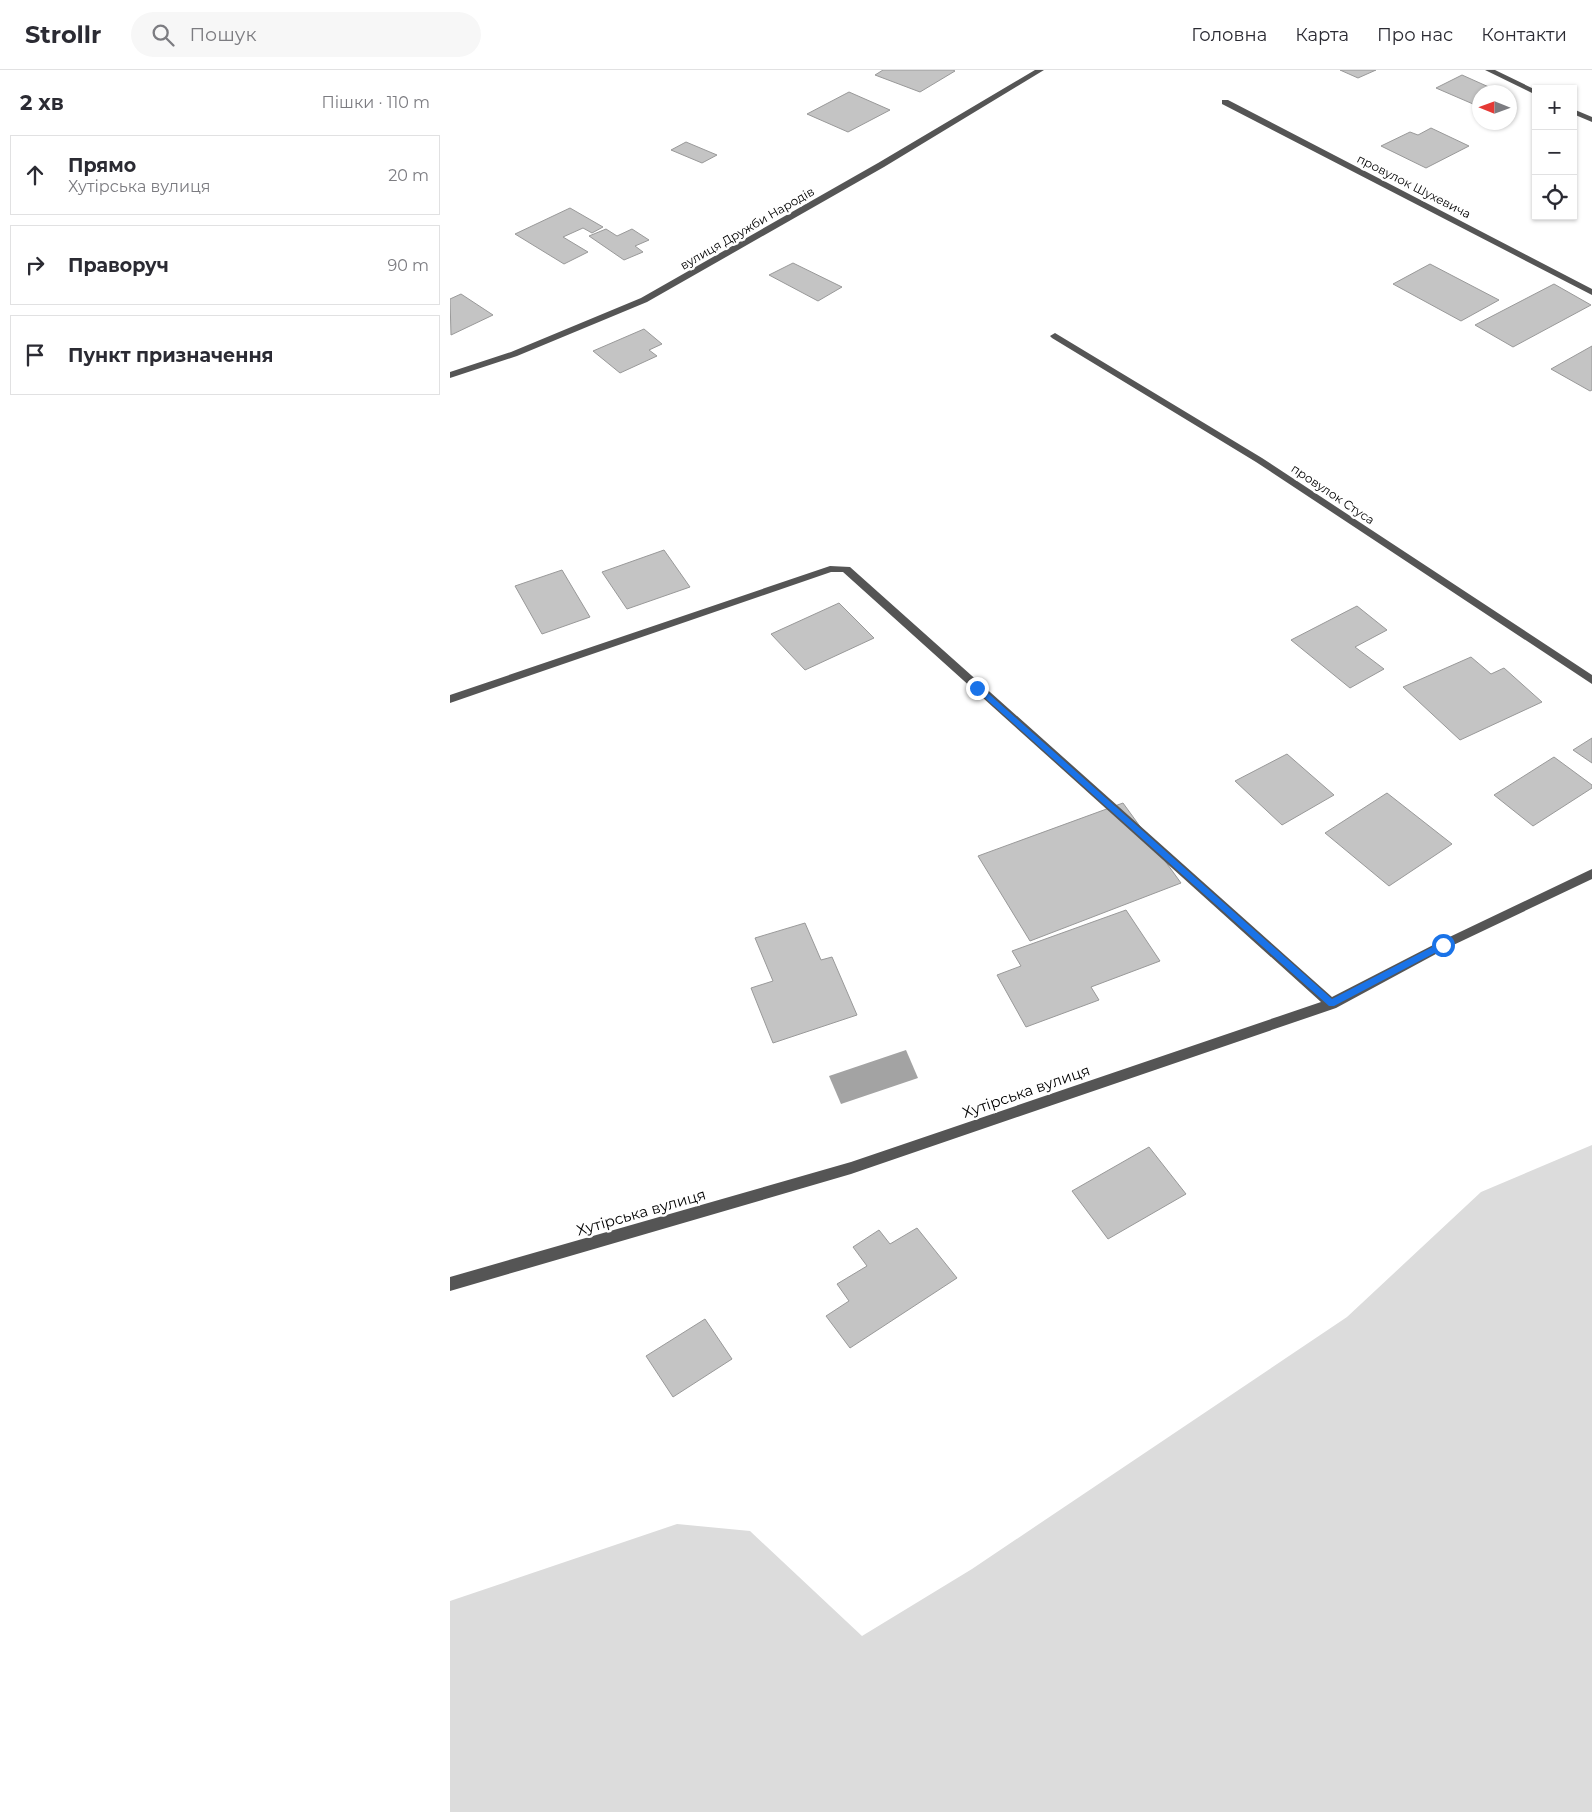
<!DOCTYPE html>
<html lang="uk">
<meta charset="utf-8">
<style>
:root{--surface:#fff;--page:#f7f7f7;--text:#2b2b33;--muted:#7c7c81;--line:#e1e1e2}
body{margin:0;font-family:Montserrat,sans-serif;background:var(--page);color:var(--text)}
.controls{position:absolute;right:15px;top:15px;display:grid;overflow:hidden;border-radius:0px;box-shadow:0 1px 4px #0004}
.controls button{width:45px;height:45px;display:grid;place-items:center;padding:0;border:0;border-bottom:1px solid var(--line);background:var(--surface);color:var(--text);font:25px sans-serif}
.compass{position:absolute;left:1022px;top:15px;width:45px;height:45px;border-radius:50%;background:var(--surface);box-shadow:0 1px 4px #0004;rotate:271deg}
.stop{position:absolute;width:15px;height:15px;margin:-11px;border:4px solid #1a73e8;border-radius:50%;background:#fff}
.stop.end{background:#1a73e8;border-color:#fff;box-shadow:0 1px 5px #0008}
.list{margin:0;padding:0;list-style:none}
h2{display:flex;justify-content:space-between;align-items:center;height:65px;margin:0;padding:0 20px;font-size:21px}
h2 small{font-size:16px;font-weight:400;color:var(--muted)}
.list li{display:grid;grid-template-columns:32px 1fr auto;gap:15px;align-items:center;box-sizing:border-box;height:80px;margin:0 10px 10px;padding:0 10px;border:1px solid var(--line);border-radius:0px}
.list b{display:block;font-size:19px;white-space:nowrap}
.list p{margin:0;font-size:16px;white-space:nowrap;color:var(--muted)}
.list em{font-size:16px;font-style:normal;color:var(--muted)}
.icon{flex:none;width:28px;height:28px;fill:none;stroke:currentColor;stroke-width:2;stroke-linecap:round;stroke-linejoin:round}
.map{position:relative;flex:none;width:1142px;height:1742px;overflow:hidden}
header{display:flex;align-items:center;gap:30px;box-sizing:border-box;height:70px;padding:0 25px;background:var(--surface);border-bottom:1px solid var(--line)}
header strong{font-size:24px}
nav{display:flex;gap:28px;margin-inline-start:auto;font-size:18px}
.search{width:350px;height:45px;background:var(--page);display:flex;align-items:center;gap:12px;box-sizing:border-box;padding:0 18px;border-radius:28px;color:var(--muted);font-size:19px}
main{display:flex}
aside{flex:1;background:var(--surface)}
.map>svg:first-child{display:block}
.green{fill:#dcdcdc}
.water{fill:#a3a3a3}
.building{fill:#c4c4c4;stroke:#999}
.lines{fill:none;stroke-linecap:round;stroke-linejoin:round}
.minor{fill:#555;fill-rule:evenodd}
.route{fill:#1a73e8}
.labels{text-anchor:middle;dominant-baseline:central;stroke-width:5;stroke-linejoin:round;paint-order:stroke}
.far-street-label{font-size:12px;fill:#000;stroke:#fff}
.street-label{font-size:15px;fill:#000;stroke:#fff}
</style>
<header>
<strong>Strollr</strong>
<div class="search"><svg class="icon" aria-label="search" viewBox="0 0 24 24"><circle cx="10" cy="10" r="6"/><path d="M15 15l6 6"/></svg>Пошук</div>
<nav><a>Головна</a><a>Карта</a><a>Про нас</a><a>Контакти</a></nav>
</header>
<main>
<aside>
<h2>2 хв<small>Пішки · 110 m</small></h2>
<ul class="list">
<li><svg class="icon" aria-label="ahead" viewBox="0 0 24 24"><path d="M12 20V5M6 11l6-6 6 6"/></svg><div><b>Прямо</b><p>Хутірська вулиця</p></div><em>20 m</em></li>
<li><svg class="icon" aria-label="right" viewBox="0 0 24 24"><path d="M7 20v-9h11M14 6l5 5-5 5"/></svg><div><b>Праворуч</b></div><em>90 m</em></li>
<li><svg class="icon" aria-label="arrive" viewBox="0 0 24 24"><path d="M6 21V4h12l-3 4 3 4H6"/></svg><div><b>Пункт призначення</b></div></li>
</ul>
</aside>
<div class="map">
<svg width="1142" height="1742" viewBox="0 0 1142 1742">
<rect width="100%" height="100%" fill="#fff"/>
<path class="green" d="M 1142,1075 L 1142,1742 L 0,1742 L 0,1531 L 227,1454 L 300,1461 L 412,1566 L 522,1499 L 897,1247 L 1031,1122 Z"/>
<path class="water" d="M 456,980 L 468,1008 L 391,1034 L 379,1006 Z"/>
<path class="building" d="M 433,0 L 503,0 L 505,1 L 470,22 L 425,5 Z
M 890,0 L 926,0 L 908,8 Z
M 1012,5 L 1050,22 L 1030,22 L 1030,37 L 986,18 Z
M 399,22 L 440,40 L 398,62 L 357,44 Z
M 981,58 L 1019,76 L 976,98 L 931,76 L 960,62 L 968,65 Z
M 236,72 L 267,85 L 252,93 L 221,80 Z
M 120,138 L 153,157 L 142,163 L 133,158 L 113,167 L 138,182 L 114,194 L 65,164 Z
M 156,159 L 167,166 L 182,159 L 199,170 L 185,176 L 193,182 L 174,190 L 139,166 Z
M 343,193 L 392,217 L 368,231 L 319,205 Z
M 980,194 L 1049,230 L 1011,251 L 943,214 Z
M 1104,214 L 1141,235 L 1063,277 L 1025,255 Z
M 11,224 L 43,245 L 1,265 L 0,229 Z
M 194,259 L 212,274 L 199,280 L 207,286 L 170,303 L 143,281 Z
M 1142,276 L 1142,320 L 1140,321 L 1101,299 Z
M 214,480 L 240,517 L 177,539 L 152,502 Z
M 112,500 L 140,547 L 92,564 L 65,516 Z
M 389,533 L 424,568 L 355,600 L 321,564 Z
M 907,536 L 937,560 L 905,577 L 934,599 L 900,618 L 841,570 Z
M 1021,587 L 1041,604 L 1054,598 L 1092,632 L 1010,670 L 953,617 Z
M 1142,668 L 1142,693 L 1123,680 Z
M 837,684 L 884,725 L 832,755 L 785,711 Z
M 1104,687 L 1142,715 L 1142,718 L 1083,756 L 1044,725 Z
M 937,723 L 1002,774 L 939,816 L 875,763 Z
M 673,733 L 731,813 L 580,871 L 528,786 Z
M 676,840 L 710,891 L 641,917 L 649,930 L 576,957 L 547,905 L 571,896 L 562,881 Z
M 355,853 L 371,890 L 382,887 L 407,945 L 323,973 L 301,918 L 323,911 L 305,868 Z
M 699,1077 L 736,1124 L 658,1169 L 622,1121 Z
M 467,1158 L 507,1208 L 400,1278 L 376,1246 L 399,1231 L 387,1214 L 417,1196 L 403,1177 L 429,1160 L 440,1174 Z
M 255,1249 L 282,1289 L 223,1327 L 196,1286 Z"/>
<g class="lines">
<path class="minor" d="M 585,0 L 594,0 L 434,97 L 197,232 L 67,286 L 0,308 L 0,302 L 61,282 L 191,228 L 428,93 Z
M 1035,0 L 1045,0 L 1086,20 L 1086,25 Z
M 772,30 L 778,30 L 1142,219 L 1142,225 L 772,34 Z
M 1123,39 L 1142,47 L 1142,52 L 1123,44 Z
M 605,263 L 812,388 L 1142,605 L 1142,614 L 806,392 L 602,268 L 600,266 Z
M 380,496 L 400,497 L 882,927 L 989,872 L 1142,799 L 1142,809 L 997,878 L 886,938 L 401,1104 L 0,1221 L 0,1207 L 401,1092 L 871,932 L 393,502 L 381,502 L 0,633 L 0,625 Z"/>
</g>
<path class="route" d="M 525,616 L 530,616 L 882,929 L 990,873 L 996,873 L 996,877 L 884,936 L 879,936 L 525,619 Z"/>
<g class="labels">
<g class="far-street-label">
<text transform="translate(964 116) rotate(27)">провулок Шухевича</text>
<text transform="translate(297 158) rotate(-30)">вулиця Дружби Народів</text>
<text transform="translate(883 424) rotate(34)">провулок Стуса</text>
</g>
<g class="street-label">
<text transform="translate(576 1021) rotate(-19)">Хутірська вулиця</text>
<text transform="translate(191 1142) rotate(-16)">Хутірська вулиця</text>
</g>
</g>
</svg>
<div class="controls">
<button>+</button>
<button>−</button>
<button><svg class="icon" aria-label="locate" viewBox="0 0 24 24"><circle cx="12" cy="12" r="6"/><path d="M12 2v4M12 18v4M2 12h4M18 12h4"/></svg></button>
</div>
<svg class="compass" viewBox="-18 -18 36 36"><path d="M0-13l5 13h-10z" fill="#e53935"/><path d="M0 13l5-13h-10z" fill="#7c7c81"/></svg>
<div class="stop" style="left:993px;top:875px"></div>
<div class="stop end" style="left:527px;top:618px"></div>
</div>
</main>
